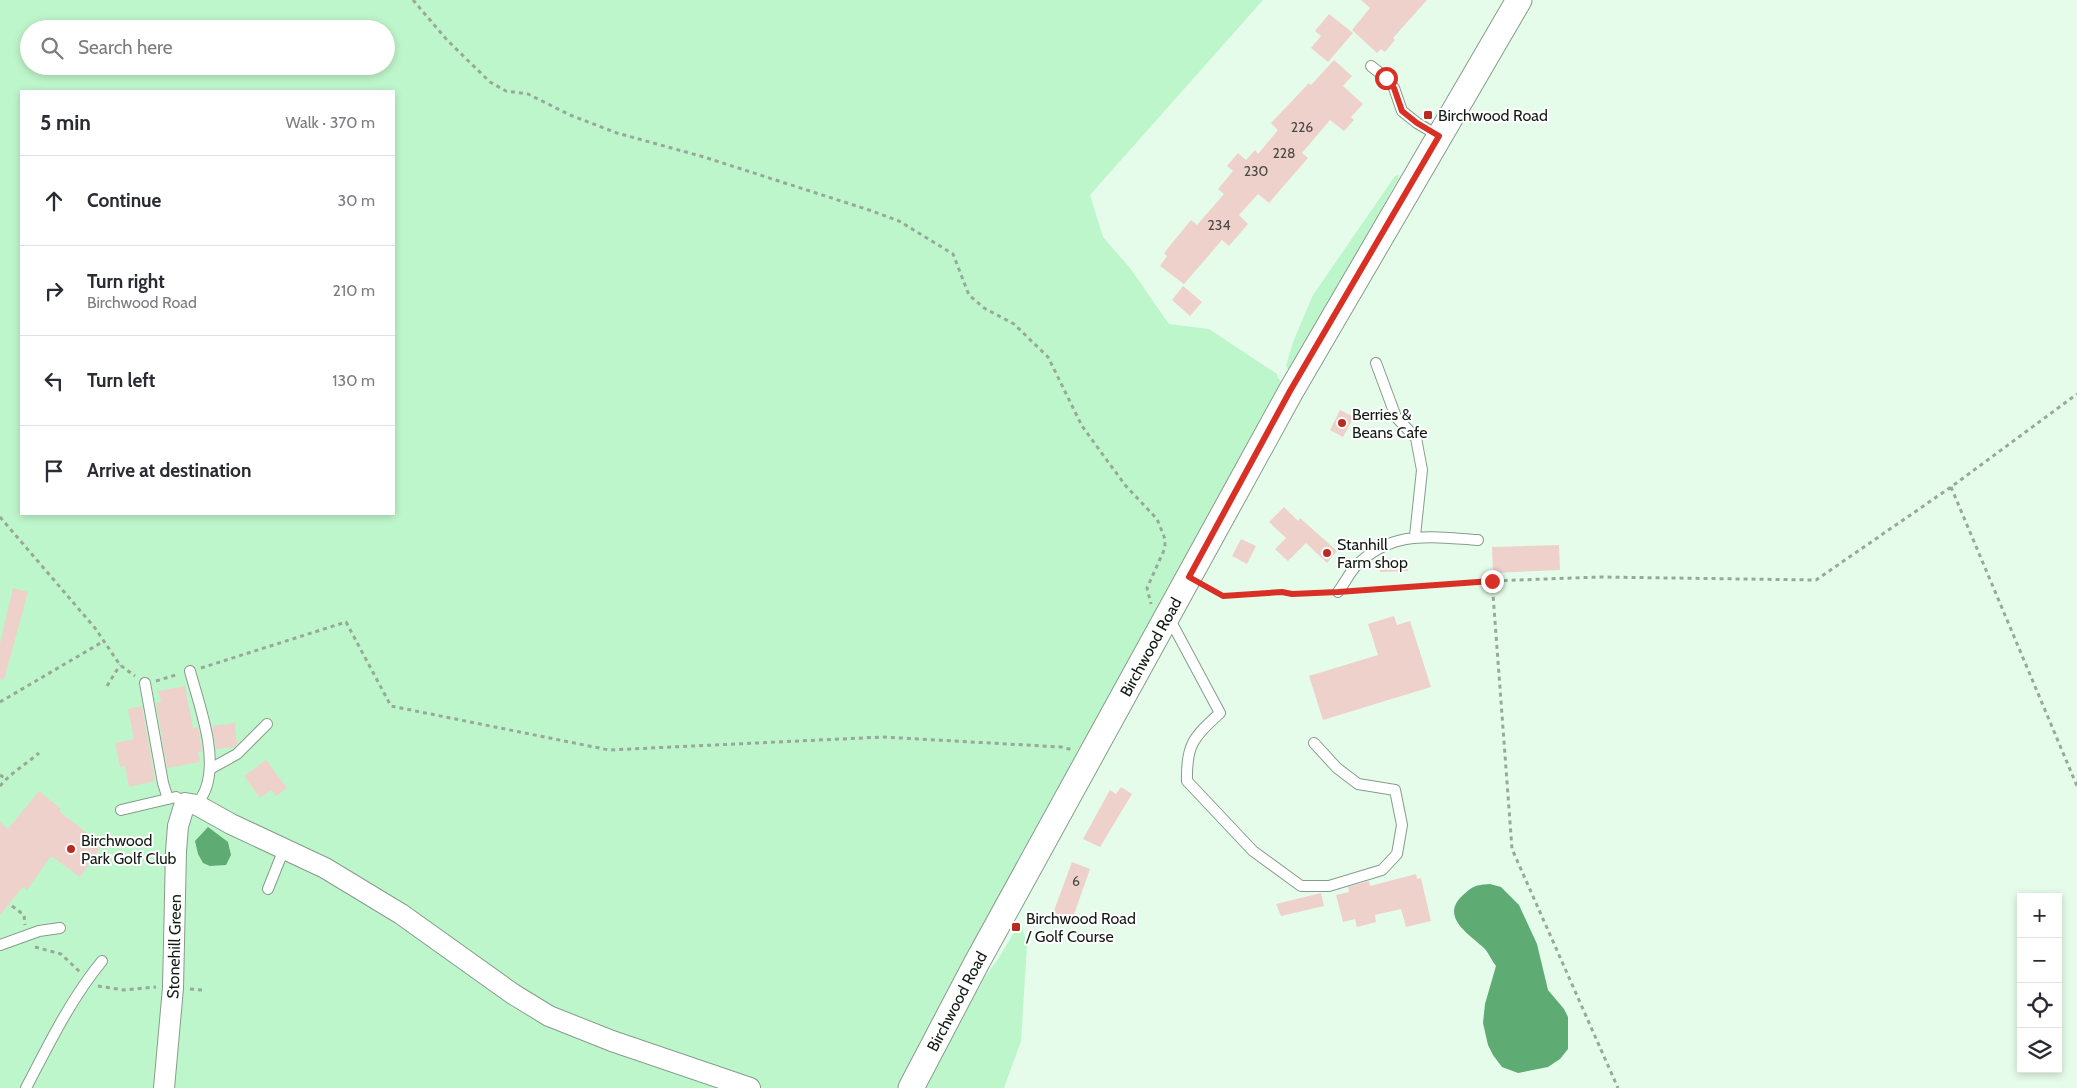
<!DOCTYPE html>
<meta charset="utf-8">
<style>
:root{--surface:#fff;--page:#f2f2f3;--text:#2b2b33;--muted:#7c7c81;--line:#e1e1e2}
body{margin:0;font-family:Cabin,sans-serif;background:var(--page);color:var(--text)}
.controls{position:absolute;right:15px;bottom:15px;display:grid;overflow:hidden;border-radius:0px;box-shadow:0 2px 8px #0003}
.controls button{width:45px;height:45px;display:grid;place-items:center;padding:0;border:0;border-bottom:1px solid var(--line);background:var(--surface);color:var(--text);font:25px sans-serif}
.stop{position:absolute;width:15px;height:15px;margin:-11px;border:4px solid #d93025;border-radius:50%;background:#fff}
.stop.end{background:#d93025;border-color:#fff;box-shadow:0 1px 5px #0008}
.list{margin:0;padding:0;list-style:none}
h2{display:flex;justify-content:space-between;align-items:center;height:65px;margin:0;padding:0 20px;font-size:21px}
h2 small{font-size:16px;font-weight:400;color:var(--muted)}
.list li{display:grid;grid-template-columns:32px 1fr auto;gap:15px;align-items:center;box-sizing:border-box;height:90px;padding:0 20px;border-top:1px solid var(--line)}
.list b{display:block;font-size:19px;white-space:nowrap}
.list p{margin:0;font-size:16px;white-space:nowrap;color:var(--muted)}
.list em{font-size:16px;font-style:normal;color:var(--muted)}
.icon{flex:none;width:28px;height:28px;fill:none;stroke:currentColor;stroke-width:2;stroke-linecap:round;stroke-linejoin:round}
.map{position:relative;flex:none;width:2077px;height:1088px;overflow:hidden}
.search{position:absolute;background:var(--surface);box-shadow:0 2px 8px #0003;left:20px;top:20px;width:375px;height:55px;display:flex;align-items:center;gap:12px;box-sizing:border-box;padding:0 18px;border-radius:28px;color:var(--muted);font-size:19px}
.panel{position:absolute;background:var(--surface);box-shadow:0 2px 8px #0003;left:20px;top:90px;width:375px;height:425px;border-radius:0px}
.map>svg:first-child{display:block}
.green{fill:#bef6cb;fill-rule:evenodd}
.water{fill:#5eab74}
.building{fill:#efd1cc}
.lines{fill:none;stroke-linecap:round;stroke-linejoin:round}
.service-casing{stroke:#879c8c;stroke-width:12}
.minor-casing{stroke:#879c8c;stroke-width:22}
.tertiary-casing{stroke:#879c8c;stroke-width:27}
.path{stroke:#98a99b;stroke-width:3;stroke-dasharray:4 4;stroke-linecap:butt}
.service{stroke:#fff;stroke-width:10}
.minor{stroke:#fff;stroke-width:20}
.tertiary{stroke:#fff;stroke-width:25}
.route{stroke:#d93025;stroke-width:6}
.poi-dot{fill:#b92b20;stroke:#fff;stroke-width:2}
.labels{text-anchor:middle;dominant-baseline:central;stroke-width:4;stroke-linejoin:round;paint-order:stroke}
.number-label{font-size:14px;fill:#4b4944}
.poi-label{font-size:16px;fill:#141c16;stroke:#fff;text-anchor:start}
.street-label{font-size:16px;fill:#141c16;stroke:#fff}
</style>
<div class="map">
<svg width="2077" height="1088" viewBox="0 0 2077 1088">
<rect width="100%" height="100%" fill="#e5fcea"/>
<path class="green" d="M 0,0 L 1263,0 L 1090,195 L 1103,237 L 1130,268 L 1169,324 L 1209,329 L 1277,374 L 1278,378 L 1290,391 L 899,1088 L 0,1088 ZM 29,29 L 386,29 L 386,66 L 29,66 ZM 21,91 L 394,91 L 394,514 L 21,514 Z
M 1399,175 L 1398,179 L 1290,372 L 1286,366 L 1293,342 L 1313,295 L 1395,176 Z
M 1021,921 L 1027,946 L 1021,1041 L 1004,1088 L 924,1088 L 984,978 L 998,959 Z"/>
<path class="water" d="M 208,827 L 228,842 L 231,855 L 226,865 L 210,866 L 203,863 L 198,854 L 195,841 Z
M 1490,884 L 1501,887 L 1519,905 L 1537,944 L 1548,990 L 1564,1009 L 1568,1017 L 1568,1049 L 1560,1059 L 1548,1067 L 1518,1073 L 1502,1067 L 1493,1055 L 1488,1045 L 1483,1023 L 1485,1004 L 1496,966 C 1492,961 1489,954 1485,949 C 1472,936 1439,918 1462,896 C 1473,886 1475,885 1490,884 Z"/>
<path class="building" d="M 1361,0 L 1427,0 L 1393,38 L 1395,40 L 1385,52 L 1381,49 L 1377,53 L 1352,30 L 1370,8 Z
M 1329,14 L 1353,33 L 1328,62 L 1311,48 L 1321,36 L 1315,31 Z
M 1334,60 L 1352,76 L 1343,86 L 1363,104 L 1351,117 L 1354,120 L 1344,131 L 1330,120 L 1302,153 L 1308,158 L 1269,203 L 1258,194 L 1239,215 L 1248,224 L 1229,246 L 1222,240 L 1184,284 L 1160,266 L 1167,256 L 1164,253 L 1191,220 L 1197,225 L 1224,194 L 1218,189 L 1233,171 L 1227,166 L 1238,153 L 1246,160 L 1255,150 L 1258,154 L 1278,130 L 1271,123 L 1309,83 L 1311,85 Z
M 1183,286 L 1202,302 L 1190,316 L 1172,300 Z
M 1340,410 L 1354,417 L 1343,437 L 1330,430 Z
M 1284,507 L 1298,521 L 1300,518 L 1337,551 L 1327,563 L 1306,543 L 1288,561 L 1275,549 L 1286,538 L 1269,522 Z
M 1241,539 L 1256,546 L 1247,564 L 1232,556 Z
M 1559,545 L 1560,570 L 1493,573 L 1492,547 Z
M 1407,558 L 1408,571 L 1380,572 L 1379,559 Z
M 13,588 L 28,592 L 4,680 L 0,679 L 0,643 Z
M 1394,616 L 1397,625 L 1410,621 L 1431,687 L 1323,720 L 1309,676 L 1378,655 L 1368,624 Z
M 185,686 L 193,728 L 198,727 L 202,751 L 198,752 L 200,762 L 167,768 L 156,703 L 161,702 L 158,691 Z
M 142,706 L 155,781 L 129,787 L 125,766 L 120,767 L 115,743 L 134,739 L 128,709 Z
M 235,723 L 237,744 L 234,747 L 216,749 L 212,726 Z
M 266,760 L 287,788 L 276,796 L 271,790 L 260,798 L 244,776 Z
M 1121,787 L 1132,794 L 1100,847 L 1083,839 L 1110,790 L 1116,794 Z
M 39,791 L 61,809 L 59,811 L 102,845 L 80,877 L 51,856 L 27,890 L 23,887 L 0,915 L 0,822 L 8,829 Z
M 1072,862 L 1090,869 L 1071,923 L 1052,916 Z
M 1416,874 L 1417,879 L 1421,878 L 1431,921 L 1406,927 L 1401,909 L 1375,915 L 1376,922 L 1357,927 L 1355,919 L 1343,922 L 1336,895 L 1349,892 L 1348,887 L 1369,881 L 1370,886 Z
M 1321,893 L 1324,906 L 1281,916 L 1276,904 Z"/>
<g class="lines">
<g class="service-casing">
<path id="service" d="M 1371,66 L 1386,78 L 1394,88 L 1402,111 L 1417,123 L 1439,136
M 1376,363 L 1396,417 L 1416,438 L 1422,470 L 1415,536
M 1338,592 C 1344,584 1349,574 1355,567 C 1392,529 1430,537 1478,540
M 1168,616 L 1220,713 C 1194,737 1186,744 1187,781 L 1253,851 L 1301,886 L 1329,886 L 1382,870 L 1397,854 L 1402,825 L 1395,790 L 1358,784 L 1337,768 L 1314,743
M 190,671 C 199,705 218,754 206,788 C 204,794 200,800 197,805
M 145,683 L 163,783 L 168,799
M 210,769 L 237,754 L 267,724
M 121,810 L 176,797 L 185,803
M 268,889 L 284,849
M 0,945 L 39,931 L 60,928
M 26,1088 C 49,1044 70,1000 102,961"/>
</g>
<g class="minor-casing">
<g id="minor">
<path id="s1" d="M 164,1088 L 173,988 L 176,851 L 178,826 L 185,803 L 197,805 L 231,824 L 325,868 L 401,914 L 513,994 L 549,1016 L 612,1041 L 750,1088"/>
</g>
</g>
<g class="tertiary-casing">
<g id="tertiary">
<path id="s2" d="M 911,1088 L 976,964 L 1291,391 L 1519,0"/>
</g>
</g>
<path class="path" d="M 413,0 L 447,40 L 490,82 L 506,91 L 528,94 L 570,115 L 617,133 L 704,157 L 869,210 L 899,221 L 953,254 L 969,295 L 984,308 L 1014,324 L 1048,357 L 1082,426 L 1125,485 L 1157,519 L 1165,539 L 1165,548 L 1147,588 L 1151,604
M 1951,487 L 2077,786
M 0,517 L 95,628 L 120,665 L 135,676
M 1492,581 L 1512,849 L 1618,1088
M 1205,586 L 1223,596 L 1282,592 L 1292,594 L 1326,593
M 1352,591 L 1492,581 L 1599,577 L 1816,580 L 1951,487 L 2077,394
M 201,668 L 346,622 L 391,706 L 609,750 L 883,737 L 1061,747 L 1073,750
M 156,681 L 179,674
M 107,686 L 120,665
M 0,702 L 104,641
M 0,775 L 6,779
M 0,786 C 11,773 26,764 39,753
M 12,906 L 24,915 L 25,925
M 35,947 L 61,954 L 80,972
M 98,986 L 124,990 L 156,987
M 190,989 L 202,990"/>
<use href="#service" class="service"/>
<use href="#minor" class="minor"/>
<use href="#tertiary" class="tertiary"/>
</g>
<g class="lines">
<path class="route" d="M 1386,78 L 1394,88 L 1402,111 L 1417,123 L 1439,136 L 1290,391 L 1189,577 L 1223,596 L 1282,592 L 1292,594 L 1338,592 L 1492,581"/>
</g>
<g class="poi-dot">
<rect x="1423" y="110" width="10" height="10" rx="2.5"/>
<circle cx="1342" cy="423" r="5"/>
<circle cx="1327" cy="553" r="5"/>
<circle cx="71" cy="849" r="5"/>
<rect x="1011" y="922" width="10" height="10" rx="2.5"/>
</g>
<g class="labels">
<g class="number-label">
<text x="1302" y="127">226</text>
<text x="1284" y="153">228</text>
<text x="1256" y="171">230</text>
<text x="1219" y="225">234</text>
<text x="1076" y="881">6</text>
</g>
<g class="poi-label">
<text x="1438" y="115">Birchwood Road</text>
<text x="1352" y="414">Berries &amp;<tspan x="1352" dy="18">Beans Cafe</tspan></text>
<text x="1337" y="544">Stanhill<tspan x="1337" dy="18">Farm shop</tspan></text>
<text x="81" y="840">Birchwood<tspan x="81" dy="18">Park Golf Club</tspan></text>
<text x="1026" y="918">Birchwood Road<tspan x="1026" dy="18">/ Golf Course</tspan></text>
</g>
<g class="street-label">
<text stroke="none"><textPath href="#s2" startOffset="502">Birchwood Road</textPath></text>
<text stroke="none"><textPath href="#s1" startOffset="142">Stonehill Green</textPath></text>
<text stroke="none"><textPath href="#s2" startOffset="98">Birchwood Road</textPath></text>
</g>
</g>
</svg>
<div class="controls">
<button>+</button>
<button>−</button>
<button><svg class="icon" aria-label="locate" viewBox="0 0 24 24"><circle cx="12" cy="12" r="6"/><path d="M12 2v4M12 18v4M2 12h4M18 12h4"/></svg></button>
<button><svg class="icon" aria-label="layers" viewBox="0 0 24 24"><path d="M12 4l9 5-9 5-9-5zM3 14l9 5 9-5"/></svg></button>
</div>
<div class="stop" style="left:1386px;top:78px"></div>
<div class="stop end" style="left:1492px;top:581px"></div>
<div class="search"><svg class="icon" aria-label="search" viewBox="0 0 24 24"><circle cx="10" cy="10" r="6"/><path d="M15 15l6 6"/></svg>Search here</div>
<section class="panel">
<h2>5 min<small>Walk · 370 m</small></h2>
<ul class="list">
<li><svg class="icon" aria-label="ahead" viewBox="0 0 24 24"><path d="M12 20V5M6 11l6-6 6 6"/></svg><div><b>Continue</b></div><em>30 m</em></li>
<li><svg class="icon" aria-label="right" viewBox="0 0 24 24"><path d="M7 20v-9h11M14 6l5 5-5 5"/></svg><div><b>Turn right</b><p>Birchwood Road</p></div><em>210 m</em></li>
<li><svg class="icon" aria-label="left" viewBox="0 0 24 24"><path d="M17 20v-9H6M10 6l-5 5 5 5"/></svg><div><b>Turn left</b></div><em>130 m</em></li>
<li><svg class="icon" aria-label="arrive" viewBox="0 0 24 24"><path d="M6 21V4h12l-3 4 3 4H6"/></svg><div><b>Arrive at destination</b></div></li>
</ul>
</section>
</div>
